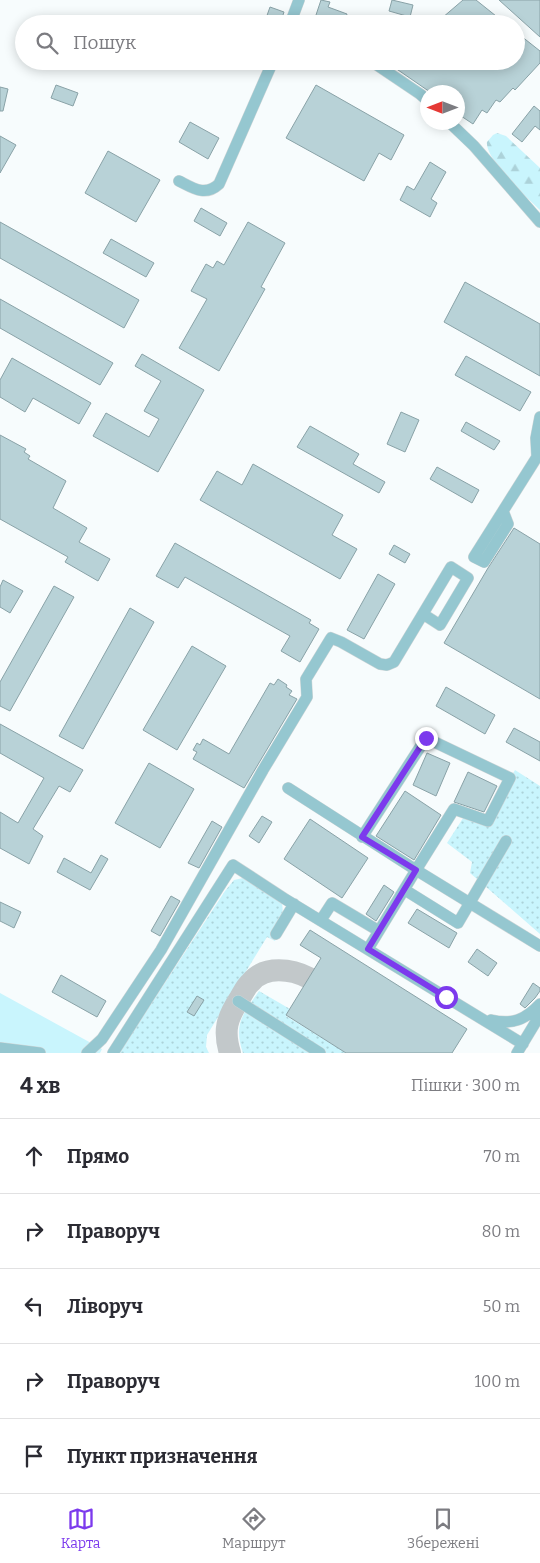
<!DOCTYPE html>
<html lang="uk">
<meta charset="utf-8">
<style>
:root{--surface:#fff;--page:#f2f2f3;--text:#2b2b33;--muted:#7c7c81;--line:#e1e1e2;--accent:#7c3aed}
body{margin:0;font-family:Bitter,serif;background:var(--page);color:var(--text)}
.compass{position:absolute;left:420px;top:85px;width:45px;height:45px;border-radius:50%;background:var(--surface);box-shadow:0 2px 12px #0003;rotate:270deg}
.stop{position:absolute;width:15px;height:15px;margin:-11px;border:4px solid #7c3aed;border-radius:50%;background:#fff}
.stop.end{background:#7c3aed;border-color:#fff;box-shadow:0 1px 5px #0008}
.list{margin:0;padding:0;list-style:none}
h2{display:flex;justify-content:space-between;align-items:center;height:65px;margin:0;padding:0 20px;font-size:21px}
h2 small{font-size:16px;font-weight:400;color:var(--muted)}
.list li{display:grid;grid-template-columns:32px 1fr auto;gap:15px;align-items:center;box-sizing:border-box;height:75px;padding:0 20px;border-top:1px solid var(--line)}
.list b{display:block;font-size:19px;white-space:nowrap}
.list em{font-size:16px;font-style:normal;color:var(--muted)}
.icon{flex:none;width:28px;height:28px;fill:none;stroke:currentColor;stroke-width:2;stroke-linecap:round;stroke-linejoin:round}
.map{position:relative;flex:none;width:540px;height:1053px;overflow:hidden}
.search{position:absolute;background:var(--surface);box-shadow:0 2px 12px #0003;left:15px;right:15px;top:15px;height:55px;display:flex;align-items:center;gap:12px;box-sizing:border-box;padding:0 18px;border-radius:28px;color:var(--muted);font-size:19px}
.sheet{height:440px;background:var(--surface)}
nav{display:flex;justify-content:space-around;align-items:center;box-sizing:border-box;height:70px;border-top:1px solid var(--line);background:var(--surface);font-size:14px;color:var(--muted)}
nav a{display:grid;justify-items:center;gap:2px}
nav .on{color:var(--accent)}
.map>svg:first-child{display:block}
.grass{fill:url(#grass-dots)}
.forest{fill:url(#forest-firs)}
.pitch{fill:#c9f5fd}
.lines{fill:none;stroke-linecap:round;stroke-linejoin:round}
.taxiway{stroke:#c2c8ca;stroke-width:22}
.building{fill:#b8d2d7;stroke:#89a2a7}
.minor-casing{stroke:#d0d6d7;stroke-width:12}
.minor{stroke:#95c7d0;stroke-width:11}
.route{stroke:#7c3aed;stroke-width:6}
</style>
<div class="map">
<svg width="540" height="1053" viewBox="0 0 540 1053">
<defs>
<pattern id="grass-dots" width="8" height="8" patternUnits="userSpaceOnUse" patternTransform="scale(1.25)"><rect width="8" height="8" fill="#c9f5fd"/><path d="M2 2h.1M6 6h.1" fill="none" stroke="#acd2d9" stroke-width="1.8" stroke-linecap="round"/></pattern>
<pattern id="forest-firs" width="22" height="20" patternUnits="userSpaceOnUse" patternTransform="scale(1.25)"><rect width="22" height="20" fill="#c9f5fd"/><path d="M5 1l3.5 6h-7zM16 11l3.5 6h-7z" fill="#acd2d9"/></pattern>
</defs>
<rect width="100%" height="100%" fill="#f7fcfd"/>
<path class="grass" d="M 515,770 L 540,786 L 540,934 L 470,873 L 472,862 L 447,843 L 465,815 L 487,823 Z
M 243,878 L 282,903 C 284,917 282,930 275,941 L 267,937 L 207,1035 L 206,1047 L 209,1053 L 119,1053 L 225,891 L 234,880 Z
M 259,991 L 290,1009 L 286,1016 L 346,1053 L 243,1053 C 233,1024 243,1014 259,991 Z"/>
<path class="forest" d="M 497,133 L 506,136 L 540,168 L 540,210 C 527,198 485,159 487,142 L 493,135 Z"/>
<path class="pitch" d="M 0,993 L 102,1049 L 100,1053 L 0,1053 Z"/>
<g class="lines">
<path class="taxiway" d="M 230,1053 C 223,1030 227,1018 240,998 C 243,993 246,986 251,982 C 265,965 292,969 309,978"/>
</g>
<path class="building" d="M 321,0 L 330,2 L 328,7 L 347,14 L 344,24 L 313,24 Z
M 392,0 L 413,5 L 410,17 L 389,11 Z
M 463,0 L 476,0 L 506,24 L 435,24 Z
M 499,0 L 540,0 L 540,37 Z
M 270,7 L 284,12 L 280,24 L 264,24 Z
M 516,32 L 540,51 L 540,63 L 515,90 L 513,88 L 500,102 L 496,100 L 487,113 L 482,110 L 473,124 L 458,114 L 458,92 L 430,92 L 385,61 L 516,61 Z
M 56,85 L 78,93 L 73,106 L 51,98 Z
M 316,85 L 404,135 L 391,160 L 379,153 L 364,181 L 286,138 Z
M 0,87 L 8,89 L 3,111 L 0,111 Z
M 534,106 L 540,111 L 540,130 L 535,126 L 522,142 L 512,134 Z
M 190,122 L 219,138 L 208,159 L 179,142 Z
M 0,136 L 16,145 L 0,173 Z
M 108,151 L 160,180 L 136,222 L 85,193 Z
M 430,162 L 446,172 L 431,199 L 437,203 L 430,217 L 400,200 L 407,186 L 414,190 Z
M 201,208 L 227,223 L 220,236 L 194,221 Z
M 0,222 L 139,300 L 124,328 L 0,258 Z
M 248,222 L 285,243 L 261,287 L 265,289 L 219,371 L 179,348 L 207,299 L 191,291 L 206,264 L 213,268 L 217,261 L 224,265 Z
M 111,239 L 154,263 L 146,277 L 103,253 Z
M 465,282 L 540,324 L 540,376 L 444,322 Z
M 0,299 L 113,363 L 100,385 L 0,328 Z
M 142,354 L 204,390 L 158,472 L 93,436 L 106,413 L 149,437 L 159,419 L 144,411 L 161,381 L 135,366 Z
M 466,356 L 531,392 L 520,411 L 455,375 Z
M 12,358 L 91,403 L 79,424 L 33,398 L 25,412 L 0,397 L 0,380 Z
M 401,412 L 419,420 L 405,452 L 387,444 Z
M 466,422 L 500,441 L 494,450 L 461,431 Z
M 310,426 L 359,454 L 353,464 L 385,482 L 379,493 L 297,447 Z
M 0,435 L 26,449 L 24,452 L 30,456 L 28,459 L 66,481 L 53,508 L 87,528 L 79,542 L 110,559 L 98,581 L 65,562 L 68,557 L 0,519 Z
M 253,464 L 343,515 L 332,535 L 357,549 L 340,579 L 200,500 L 217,471 L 242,485 Z
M 437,467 L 479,490 L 472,503 L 430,479 Z
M 514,528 L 540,544 L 540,699 L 444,643 L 488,568 Z
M 175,543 L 311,620 L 309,623 L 319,629 L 300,662 L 281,651 L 290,636 L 185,577 L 178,588 L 156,576 Z
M 394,545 L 410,554 L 405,563 L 389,554 Z
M 378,574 L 395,584 L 364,639 L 347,630 Z
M 3,580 L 23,591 L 10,613 L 0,607 L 0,587 Z
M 54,586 L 74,597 L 10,711 L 0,706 L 0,682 Z
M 130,608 L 154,622 L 83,749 L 59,736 Z
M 192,646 L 226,666 L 177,750 L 143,730 Z
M 278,679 L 287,685 L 286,687 L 292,691 L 289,695 L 297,699 L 244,788 L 193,759 L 197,752 L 193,750 L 197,743 L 200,745 L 203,739 L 229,754 L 270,683 L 274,685 Z
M 446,687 L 495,715 L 485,734 L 436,706 Z
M 0,724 L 83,770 L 70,792 L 59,786 L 33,829 L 43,836 L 29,864 L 0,848 L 0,812 L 18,823 L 44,778 L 0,753 Z
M 514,728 L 540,742 L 540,761 L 506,742 Z
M 427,753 L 450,763 L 436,796 L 413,785 Z
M 149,763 L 194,789 L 160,848 L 115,823 Z
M 468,772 L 497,786 L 484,812 L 454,802 Z
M 405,791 L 441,815 L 414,860 L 376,836 Z
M 262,816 L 272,822 L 259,843 L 249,836 Z
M 310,819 L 368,858 L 342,898 L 284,859 Z
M 212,821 L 222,827 L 199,868 L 188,863 Z
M 101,855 L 108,859 L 90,890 L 57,872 L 64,858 L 91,873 Z
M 384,885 L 394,892 L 376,921 L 366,914 Z
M 171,896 L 180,901 L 160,936 L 151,931 Z
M 0,902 L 21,912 L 14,928 L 0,921 Z
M 417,909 L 457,933 L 449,948 L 408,923 Z
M 310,930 L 467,1029 L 452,1053 L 346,1053 L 286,1015 L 321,958 L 300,945 Z
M 477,949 L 497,963 L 488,976 L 468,962 Z
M 61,975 L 106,1001 L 97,1017 L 52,992 Z
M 533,983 L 540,988 L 540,991 L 535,998 L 525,1008 L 520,1004 Z
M 197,996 L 204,1000 L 194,1016 L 187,1012 Z"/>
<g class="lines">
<g class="minor-casing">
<path id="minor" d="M 290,24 L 299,0
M 371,61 L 420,94 L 428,101
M 449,122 L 474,146 L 540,222
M 179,181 C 193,188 205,197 219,184 L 273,61
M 503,511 L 508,524 L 484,562 L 474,557 L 537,457 L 536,438 L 540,417
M 288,788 L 416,870 L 368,949
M 362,837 L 426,738 L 510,778 L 488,821 L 454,809 L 416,870 L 540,946
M 405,890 L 458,923 L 506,841
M 321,920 L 332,903 L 379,931
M 276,934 L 294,904
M 238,1001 L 320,1053
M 491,1020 C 512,1025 525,1020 540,1004
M 0,1048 L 40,1053
M 87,1053 L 102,1039 L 161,950 L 263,770 L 307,697 L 306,679 L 331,638 L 341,642 L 380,664 L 387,665 L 394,662 L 451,567 L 468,578 L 440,625 L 423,614
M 113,1053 L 233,865 L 285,899 L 523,1044
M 517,1053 L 540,1015"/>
</g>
<use href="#minor" class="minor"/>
</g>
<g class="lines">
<path class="route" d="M 426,738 L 362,837 L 416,870 L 368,949 L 446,997"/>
</g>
</svg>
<svg class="compass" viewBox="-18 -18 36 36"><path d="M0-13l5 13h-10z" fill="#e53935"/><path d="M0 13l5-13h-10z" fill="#7c7c81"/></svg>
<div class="stop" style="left:446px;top:997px"></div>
<div class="stop end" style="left:426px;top:738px"></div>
<div class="search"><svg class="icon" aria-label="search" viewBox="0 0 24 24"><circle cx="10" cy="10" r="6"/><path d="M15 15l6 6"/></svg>Пошук</div>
</div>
<section class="sheet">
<h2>4 хв<small>Пішки · 300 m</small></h2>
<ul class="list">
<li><svg class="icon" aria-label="ahead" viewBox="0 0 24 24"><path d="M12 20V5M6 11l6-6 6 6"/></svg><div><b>Прямо</b></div><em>70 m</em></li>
<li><svg class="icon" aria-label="right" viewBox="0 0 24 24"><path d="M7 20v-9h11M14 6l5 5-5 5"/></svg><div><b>Праворуч</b></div><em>80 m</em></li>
<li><svg class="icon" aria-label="left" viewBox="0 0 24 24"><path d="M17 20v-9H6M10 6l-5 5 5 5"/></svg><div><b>Ліворуч</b></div><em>50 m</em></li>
<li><svg class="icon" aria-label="right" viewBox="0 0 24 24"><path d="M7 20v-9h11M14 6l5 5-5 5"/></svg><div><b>Праворуч</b></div><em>100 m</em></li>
<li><svg class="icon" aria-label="arrive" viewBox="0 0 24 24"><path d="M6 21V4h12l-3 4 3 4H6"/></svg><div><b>Пункт призначення</b></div></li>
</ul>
</section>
<nav>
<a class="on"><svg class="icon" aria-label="map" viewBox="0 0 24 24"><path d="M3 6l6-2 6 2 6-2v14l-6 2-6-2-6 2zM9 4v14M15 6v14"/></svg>Карта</a>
<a><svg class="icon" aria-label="directions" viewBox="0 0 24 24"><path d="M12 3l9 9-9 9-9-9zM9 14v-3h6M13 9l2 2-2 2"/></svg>Маршрут</a>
<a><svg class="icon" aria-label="saved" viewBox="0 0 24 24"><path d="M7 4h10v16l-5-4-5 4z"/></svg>Збережені</a>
</nav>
